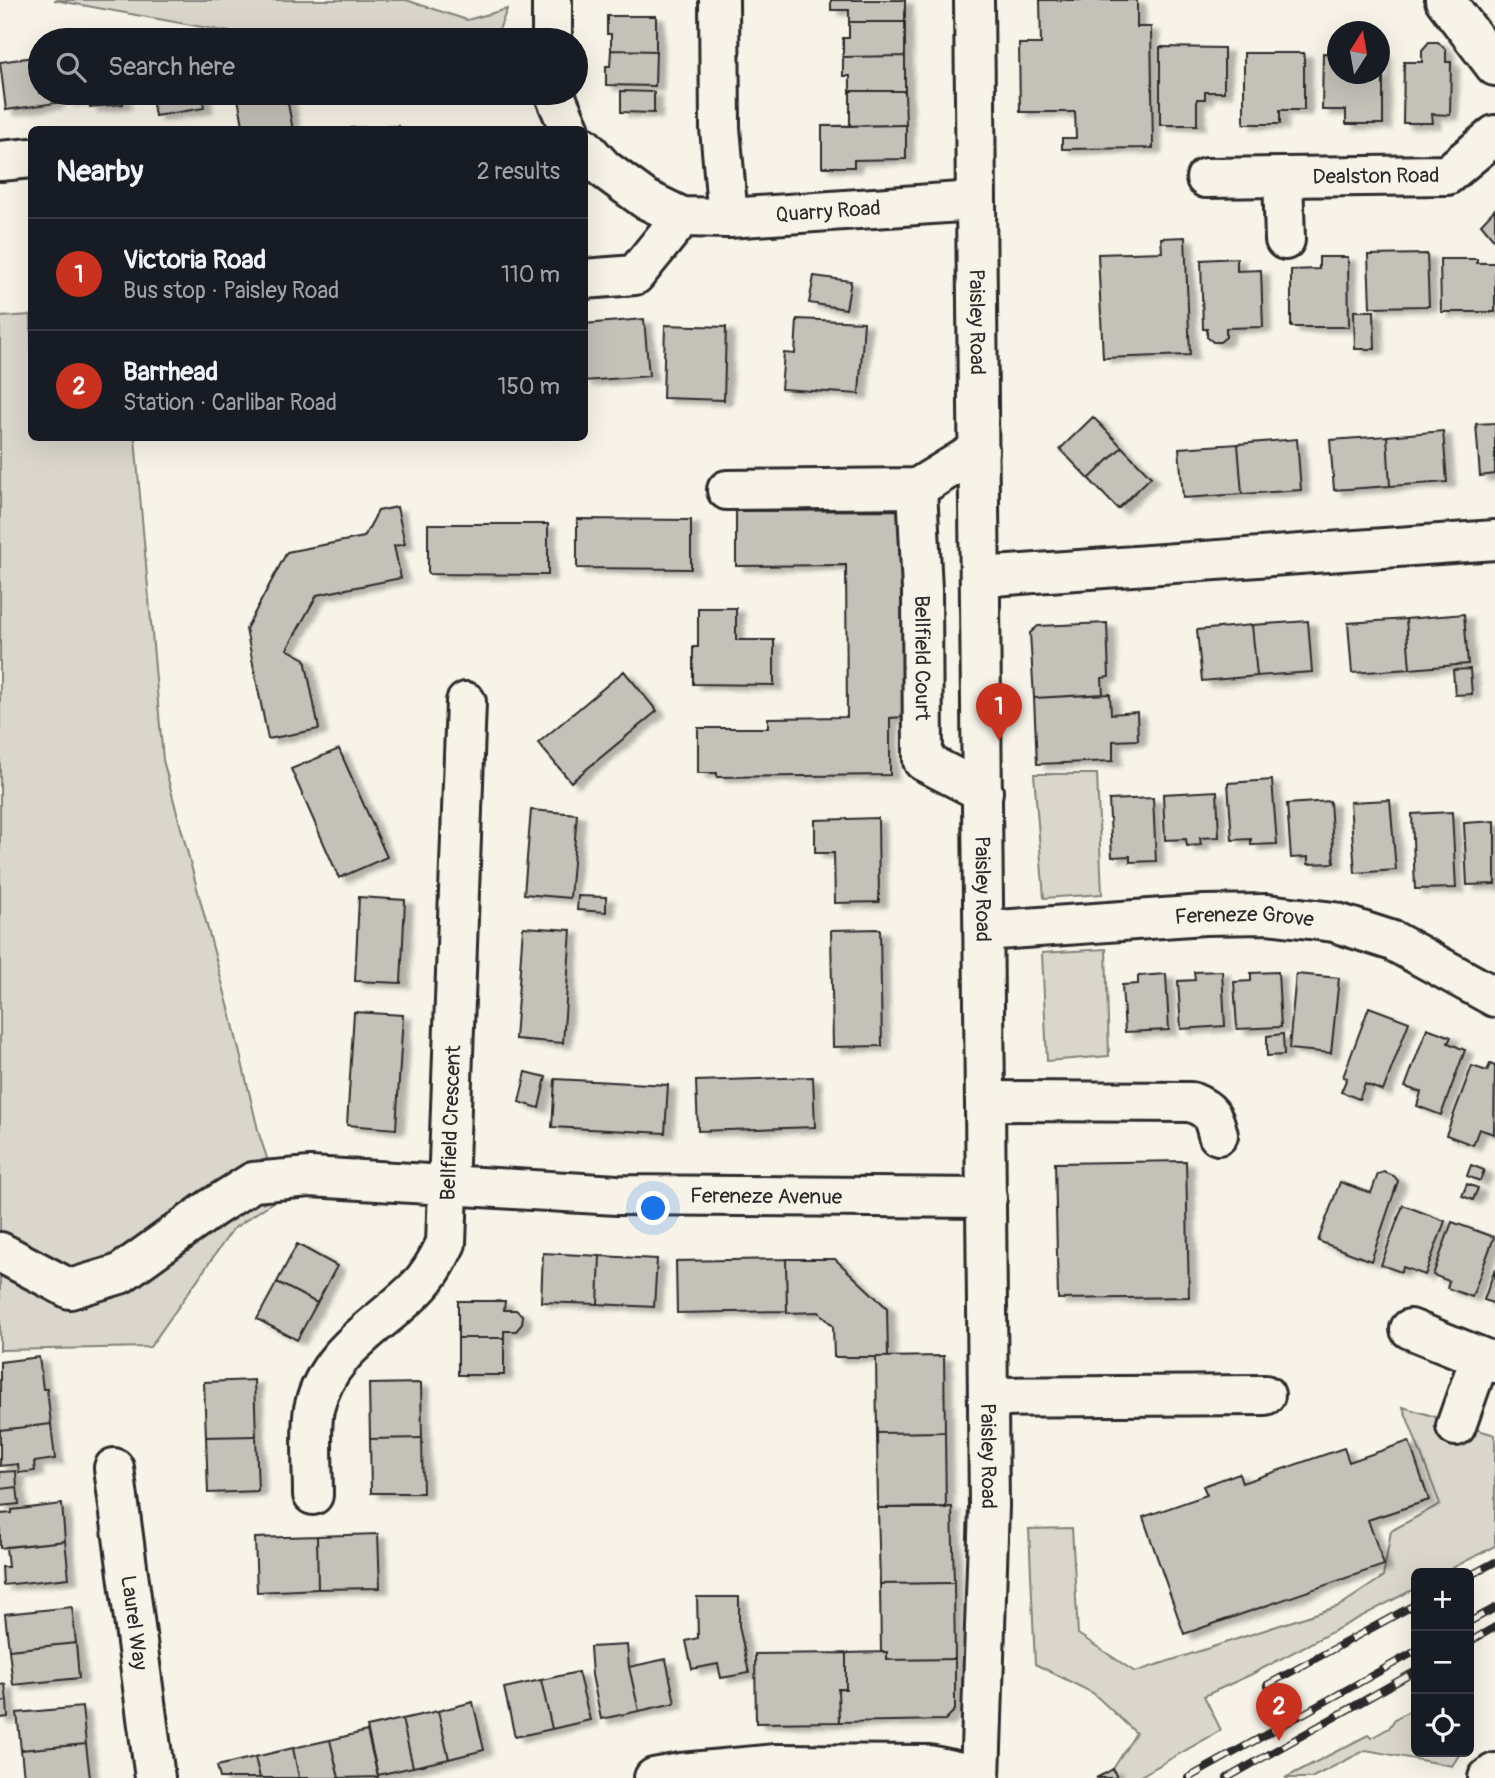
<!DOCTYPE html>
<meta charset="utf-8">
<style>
:root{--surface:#171b24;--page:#20242c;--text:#f1f3f6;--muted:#9ea1a6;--line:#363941;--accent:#c8321e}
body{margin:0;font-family:Pangolin,sans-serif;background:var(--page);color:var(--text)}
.controls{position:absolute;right:21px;bottom:21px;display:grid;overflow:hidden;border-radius:10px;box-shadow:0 7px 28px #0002}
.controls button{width:63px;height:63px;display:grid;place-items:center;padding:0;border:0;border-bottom:2px solid var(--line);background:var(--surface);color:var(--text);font:35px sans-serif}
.compass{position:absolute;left:1327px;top:21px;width:63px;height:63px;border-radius:50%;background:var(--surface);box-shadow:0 7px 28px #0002;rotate:11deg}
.you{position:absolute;left:654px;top:1209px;width:24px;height:24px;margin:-18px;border:5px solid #fff;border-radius:50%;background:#1a73e8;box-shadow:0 0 0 10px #1a73e833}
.badge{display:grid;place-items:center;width:46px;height:46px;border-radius:50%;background:var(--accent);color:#fff;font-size:23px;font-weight:700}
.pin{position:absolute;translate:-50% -58px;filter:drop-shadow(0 2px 4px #0008)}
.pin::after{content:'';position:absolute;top:37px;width:24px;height:21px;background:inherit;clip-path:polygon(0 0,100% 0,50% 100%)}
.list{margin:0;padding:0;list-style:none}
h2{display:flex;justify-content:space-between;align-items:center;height:91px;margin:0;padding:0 28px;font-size:30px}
h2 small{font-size:23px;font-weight:400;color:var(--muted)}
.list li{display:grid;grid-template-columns:46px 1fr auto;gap:21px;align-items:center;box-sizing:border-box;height:112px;padding:0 28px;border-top:2px solid var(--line)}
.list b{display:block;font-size:26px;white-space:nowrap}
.list p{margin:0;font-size:23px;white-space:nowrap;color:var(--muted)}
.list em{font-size:23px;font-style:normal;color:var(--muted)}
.icon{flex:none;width:38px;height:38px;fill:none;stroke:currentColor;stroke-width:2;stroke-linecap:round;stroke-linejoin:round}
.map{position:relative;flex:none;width:1495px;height:1778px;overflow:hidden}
.search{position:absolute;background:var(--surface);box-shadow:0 7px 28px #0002;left:28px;top:28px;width:560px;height:77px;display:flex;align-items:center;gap:18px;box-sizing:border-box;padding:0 24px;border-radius:38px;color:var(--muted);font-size:26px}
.panel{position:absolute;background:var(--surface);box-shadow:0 7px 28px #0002;left:28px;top:126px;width:560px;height:315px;border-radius:10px}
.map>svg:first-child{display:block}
.green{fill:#dad6cc;stroke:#82807c;stroke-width:2}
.building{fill:#c4c1b9;stroke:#2b2b2b;stroke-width:2;filter:url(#shadow)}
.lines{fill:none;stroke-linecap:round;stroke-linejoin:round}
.minor-casing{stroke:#2b2b2b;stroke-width:44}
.major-casing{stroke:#2b2b2b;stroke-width:44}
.minor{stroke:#f7f3e8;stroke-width:38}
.major{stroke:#f7f3e8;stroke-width:38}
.rail-casing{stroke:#2b2b2b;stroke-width:8}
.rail{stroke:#f7f3e8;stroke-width:5;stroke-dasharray:16;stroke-linecap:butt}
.labels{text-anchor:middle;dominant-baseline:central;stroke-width:5;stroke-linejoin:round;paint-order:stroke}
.street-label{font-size:21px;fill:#2b2b2b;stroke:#f7f3e8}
</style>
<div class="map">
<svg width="1495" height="1778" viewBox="0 0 1495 1778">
<defs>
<filter id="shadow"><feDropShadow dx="8" dy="4.5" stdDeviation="2" flood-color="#0004"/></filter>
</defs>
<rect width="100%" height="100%" fill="#f7f3e8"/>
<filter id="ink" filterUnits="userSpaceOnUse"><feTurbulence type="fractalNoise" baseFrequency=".0143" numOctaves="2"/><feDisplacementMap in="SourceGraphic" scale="14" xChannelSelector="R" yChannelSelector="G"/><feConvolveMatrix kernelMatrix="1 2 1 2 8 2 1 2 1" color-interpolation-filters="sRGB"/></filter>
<g filter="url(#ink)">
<path class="green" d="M 54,0 L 406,0 L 467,20 L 507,9 L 495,40 L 273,40 Z
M 31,315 L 32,438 L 135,438 L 163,760 L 231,1016 L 259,1134 L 280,1197 L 233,1229 L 150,1347 L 0,1350 L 0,317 Z
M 1034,774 L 1097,774 L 1102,894 L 1044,898 Z
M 1106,949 L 1109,1056 L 1047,1061 L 1042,953 Z
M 1403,1407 L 1495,1435 L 1495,1546 L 1443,1573 L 1416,1573 L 1416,1588 L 1250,1675 L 1204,1696 L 1221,1730 L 1137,1778 L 1117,1778 L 1113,1769 L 1136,1733 L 1093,1693 L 1035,1664 L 1029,1529 L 1072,1528 L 1078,1634 L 1135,1672 L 1339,1606 L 1383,1577 L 1391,1531 L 1440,1504 Z
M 1416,1707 L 1416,1752 L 1461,1752 L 1452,1766 L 1366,1750 L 1311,1778 L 1285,1778 L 1368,1735 L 1371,1738 L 1389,1728 L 1395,1719 Z"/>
<path class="building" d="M 831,0 L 905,0 L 905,22 L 849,22 L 849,10 L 831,10 Z
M 1040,0 L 1137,0 L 1137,27 L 1151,27 L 1153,148 L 1062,149 L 1062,138 L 1076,138 L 1075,112 L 1020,112 L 1019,44 L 1041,44 Z
M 607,16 L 656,16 L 656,51 L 611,50 L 611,34 L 607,34 Z
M 849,22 L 905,22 L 905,56 L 843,57 L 843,38 L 849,38 Z
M 1429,42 L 1438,42 L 1446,50 L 1446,62 L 1451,62 L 1450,115 L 1432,114 L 1433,123 L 1403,123 L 1404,62 L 1422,62 L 1422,50 Z
M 1160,47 L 1224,48 L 1224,92 L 1205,92 L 1205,99 L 1197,99 L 1197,125 L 1160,125 Z
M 611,50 L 656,51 L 655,86 L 606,85 L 606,66 L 610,66 Z
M 1244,53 L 1304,53 L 1304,110 L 1280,110 L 1280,124 L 1244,124 Z
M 1323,53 L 1338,54 L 1338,74 L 1380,74 L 1380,54 L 1383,54 L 1383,124 L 1346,124 L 1346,110 L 1322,110 Z
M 40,56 L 40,93 L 55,93 L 56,103 L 6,110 L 0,62 Z
M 905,56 L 905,91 L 850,91 L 850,76 L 843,76 L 843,57 Z
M 621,91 L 654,92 L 654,113 L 621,112 Z
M 850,91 L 905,91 L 906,125 L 850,126 Z
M 65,93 L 122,93 L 123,104 L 90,107 L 89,99 L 66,101 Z
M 151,93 L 202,93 L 204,108 L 155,116 Z
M 237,93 L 286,93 L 293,130 L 244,130 Z
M 906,125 L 906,159 L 854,160 L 854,167 L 822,167 L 822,126 Z
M 399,126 L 400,130 L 351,130 L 351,128 Z
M 1495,209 L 1495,241 L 1481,224 Z
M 1185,237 L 1190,355 L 1103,358 L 1098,254 L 1162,252 L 1161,238 Z
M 1427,254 L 1429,306 L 1370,307 L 1368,255 Z
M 1319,257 L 1348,257 L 1349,327 L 1291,327 L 1291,270 L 1319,269 Z
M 1237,258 L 1237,271 L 1261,270 L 1263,327 L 1226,328 L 1226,337 L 1220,342 L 1213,342 L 1207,337 L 1207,329 L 1203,329 L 1201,260 Z
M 1440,259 L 1477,259 L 1477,263 L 1495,263 L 1495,312 L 1441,312 Z
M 814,276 L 851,281 L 846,309 L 809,303 Z
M 1354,311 L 1374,311 L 1375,349 L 1355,349 Z
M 644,319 L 649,376 L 584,381 L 584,324 Z
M 797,319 L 864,322 L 859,394 L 781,389 L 784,353 L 795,354 Z
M 665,325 L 726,327 L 724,400 L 663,398 Z
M 1093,417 L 1122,447 L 1089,479 L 1060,449 Z
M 1495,423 L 1495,474 L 1480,476 L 1476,424 Z
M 1443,431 L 1447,482 L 1390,486 L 1387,436 Z
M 1387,436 L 1390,486 L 1334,490 L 1330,440 Z
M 1297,439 L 1301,490 L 1242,494 L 1238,444 Z
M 1238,444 L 1242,494 L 1183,498 L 1179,448 Z
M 1122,447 L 1151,477 L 1118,509 L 1089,479 Z
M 397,507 L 405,544 L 394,546 L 401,578 L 317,595 L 287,649 L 305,659 L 319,729 L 268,739 L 246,629 L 287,552 L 364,537 L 378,511 Z
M 902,510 L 904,717 L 890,718 L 890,775 L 717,777 L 717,773 L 698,773 L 698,728 L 768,728 L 768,718 L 847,717 L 846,565 L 736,566 L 736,511 Z
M 577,519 L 691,520 L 691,569 L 577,568 Z
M 428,524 L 548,524 L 548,575 L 428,574 Z
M 698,608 L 736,608 L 736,640 L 774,640 L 774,685 L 693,684 L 693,647 L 698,647 Z
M 1464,614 L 1468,664 L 1410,669 L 1406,619 Z
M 1406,619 L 1410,669 L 1352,673 L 1348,623 Z
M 1308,621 L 1312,672 L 1257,676 L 1252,625 Z
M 1107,623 L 1109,677 L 1102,678 L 1103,694 L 1034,698 L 1030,633 L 1038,626 Z
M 1252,625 L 1257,676 L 1202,681 L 1197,630 Z
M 1470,669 L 1472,694 L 1455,695 L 1453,670 Z
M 624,671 L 657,711 L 571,782 L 538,743 Z
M 1110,694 L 1111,714 L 1137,712 L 1138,740 L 1113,741 L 1113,761 L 1037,764 L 1034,698 Z
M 339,749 L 387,857 L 339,878 L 291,769 Z
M 1272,780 L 1277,844 L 1251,845 L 1251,839 L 1232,840 L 1228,783 Z
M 1217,791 L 1219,837 L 1200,838 L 1201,845 L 1187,846 L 1186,839 L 1165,840 L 1163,794 Z
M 1153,798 L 1156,861 L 1130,862 L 1130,856 L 1112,857 L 1109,800 Z
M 1390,800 L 1396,870 L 1355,873 L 1350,802 Z
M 1330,801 L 1334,863 L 1308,864 L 1308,857 L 1291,858 L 1287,804 Z
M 531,810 L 577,814 L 570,898 L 524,894 Z
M 1452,812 L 1456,888 L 1415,889 L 1412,814 Z
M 878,818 L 879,902 L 835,903 L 834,853 L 815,853 L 815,820 Z
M 1495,821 L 1495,884 L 1467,885 L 1464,823 Z
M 578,896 L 606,897 L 606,912 L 577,910 Z
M 359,897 L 405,900 L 401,983 L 355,981 Z
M 523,927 L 571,930 L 563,1043 L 515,1039 Z
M 880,929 L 882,1046 L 833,1047 L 831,930 Z
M 1222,971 L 1225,1026 L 1181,1029 L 1178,981 L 1195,980 L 1194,972 Z
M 1278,972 L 1281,1027 L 1237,1029 L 1234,982 L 1251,981 L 1251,973 Z
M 1166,974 L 1169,1030 L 1125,1032 L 1122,985 L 1138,984 L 1138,976 Z
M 1296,974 L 1339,978 L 1331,1053 L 1289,1049 Z
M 1369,1007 L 1409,1022 L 1383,1091 L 1365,1084 L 1359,1099 L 1341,1092 L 1347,1078 L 1343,1077 Z
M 354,1012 L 403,1015 L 396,1129 L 347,1125 Z
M 1427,1028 L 1451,1037 L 1448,1043 L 1465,1050 L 1441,1115 L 1417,1106 L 1421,1092 L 1405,1087 Z
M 1283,1034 L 1284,1055 L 1267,1056 L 1267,1036 Z
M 1490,1064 L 1495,1066 L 1494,1134 L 1479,1129 L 1473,1145 L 1446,1135 L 1472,1066 L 1487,1071 Z
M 526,1072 L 546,1077 L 539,1108 L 519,1102 Z
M 813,1077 L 815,1127 L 698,1131 L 696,1081 Z
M 555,1079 L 668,1085 L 665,1133 L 552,1127 Z
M 1186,1161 L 1189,1297 L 1058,1299 L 1055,1163 Z
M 1471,1165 L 1484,1170 L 1480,1181 L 1467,1176 Z
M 1384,1172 L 1394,1176 L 1398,1181 L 1371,1261 L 1318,1241 L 1340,1182 L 1371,1193 L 1378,1174 Z
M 1467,1184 L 1478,1188 L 1473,1200 L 1462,1196 Z
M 1403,1205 L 1445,1221 L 1425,1275 L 1403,1267 L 1401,1272 L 1381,1265 Z
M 1452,1222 L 1494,1237 L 1472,1297 L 1447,1288 L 1449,1281 L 1433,1275 Z
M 297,1244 L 337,1266 L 317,1303 L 277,1282 Z
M 543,1253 L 600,1256 L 598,1304 L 541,1302 Z
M 600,1256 L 657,1259 L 654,1307 L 598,1304 Z
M 786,1259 L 835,1259 L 887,1308 L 888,1357 L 834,1357 L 833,1326 L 819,1312 L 787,1313 Z
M 786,1259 L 787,1311 L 677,1313 L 676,1261 Z
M 1495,1269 L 1495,1304 L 1484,1300 Z
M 277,1282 L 317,1303 L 297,1340 L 257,1319 Z
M 458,1301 L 505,1301 L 504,1310 L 516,1310 L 523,1316 L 522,1324 L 516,1331 L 504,1331 L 504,1338 L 458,1338 Z
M 458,1338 L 504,1338 L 504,1375 L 458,1375 Z
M 944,1356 L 945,1432 L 877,1433 L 876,1357 Z
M 39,1357 L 43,1389 L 47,1389 L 51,1424 L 0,1430 L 0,1362 Z
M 254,1380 L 256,1436 L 206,1437 L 204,1382 Z
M 421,1383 L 422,1438 L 370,1439 L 369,1384 Z
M 51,1424 L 55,1459 L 34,1462 L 35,1471 L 19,1473 L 18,1464 L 0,1466 L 0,1430 Z
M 945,1432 L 946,1508 L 878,1508 L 877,1433 Z
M 256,1436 L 258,1491 L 208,1493 L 206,1437 Z
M 422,1438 L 423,1493 L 371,1493 L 370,1439 Z
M 1409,1441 L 1429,1500 L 1368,1520 L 1384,1565 L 1184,1634 L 1143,1517 L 1207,1495 L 1203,1486 L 1239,1473 L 1242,1483 L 1344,1448 L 1349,1462 Z
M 16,1471 L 17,1487 L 0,1489 L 0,1472 Z
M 17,1487 L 19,1504 L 0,1506 L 0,1489 Z
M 62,1504 L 65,1541 L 0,1548 L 0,1514 L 12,1513 L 12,1510 Z
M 952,1507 L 954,1583 L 880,1584 L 878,1508 Z
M 378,1534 L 380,1588 L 318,1589 L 317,1536 Z
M 317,1536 L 318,1589 L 257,1592 L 255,1538 Z
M 65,1541 L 69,1578 L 3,1585 L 2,1567 L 8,1567 L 6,1547 Z
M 947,1583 L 954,1583 L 955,1659 L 887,1660 L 887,1652 L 881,1652 L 880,1584 Z
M 697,1597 L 739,1597 L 739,1626 L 749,1673 L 721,1678 L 718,1664 L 692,1669 L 686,1641 L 698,1638 Z
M 72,1607 L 76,1643 L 9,1650 L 5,1614 Z
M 76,1643 L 79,1678 L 13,1685 L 9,1650 Z
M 627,1645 L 629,1667 L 639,1711 L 601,1719 L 592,1675 L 590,1647 Z
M 887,1652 L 887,1660 L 955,1659 L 955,1710 L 945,1720 L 839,1722 L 838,1689 L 846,1689 L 846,1653 Z
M 846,1653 L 846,1689 L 838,1689 L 839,1722 L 756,1723 L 755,1654 Z
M 666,1659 L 675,1703 L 639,1711 L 629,1667 Z
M 578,1672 L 590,1720 L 552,1729 L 541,1680 Z
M 541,1680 L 552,1729 L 515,1737 L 504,1688 Z
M 5,1684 L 7,1701 L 0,1701 L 0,1685 Z
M 0,1701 L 7,1701 L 8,1717 L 0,1718 Z
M 473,1702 L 484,1750 L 449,1759 L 438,1711 Z
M 82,1707 L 86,1744 L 21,1750 L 17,1713 Z
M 438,1711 L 449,1759 L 413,1767 L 402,1719 Z
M 402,1719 L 413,1767 L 378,1775 L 367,1727 Z
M 367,1731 L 378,1777 L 339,1778 L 330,1740 Z
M 330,1740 L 339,1778 L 299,1778 L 293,1748 Z
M 86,1744 L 90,1778 L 24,1778 L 21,1750 Z
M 293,1748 L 299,1778 L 260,1778 L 255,1757 Z
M 255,1757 L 260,1778 L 220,1778 L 217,1766 Z
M 1113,1769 L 1117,1778 L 1096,1778 L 1104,1774 Z"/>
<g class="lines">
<g class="minor-casing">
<g id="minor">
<path d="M 552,0 L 552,40"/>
<path d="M 719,0 L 720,128 L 728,218"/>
<path d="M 1445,0 L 1495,66"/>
<path d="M 554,93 L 570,130"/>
<path id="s1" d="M 584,147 L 604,169 L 645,199 L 682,217 L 728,218 L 975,201"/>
<path d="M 0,161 L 32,158"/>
<path d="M 1283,177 L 1285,240"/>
<path id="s2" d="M 1206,178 L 1447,175 L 1495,135"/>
<path d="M 584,279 L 635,275 L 682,217"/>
<path id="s3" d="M 917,488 L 922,590 L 923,761 L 983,792"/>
<path d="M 727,490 L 917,488 L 979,450"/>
<path d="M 980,577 L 1495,540"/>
<path id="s4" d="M 984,931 L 1204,915 L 1267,914 L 1334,922 L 1393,941 L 1495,997"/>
<path d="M 985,1101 L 1191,1102 C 1211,1110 1213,1115 1218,1135"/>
<path id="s5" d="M 0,1252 L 70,1289 L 120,1274 L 212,1208 L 253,1182 L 310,1177 L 617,1195 L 987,1198"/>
<path d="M 1410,1329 L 1495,1363"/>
<path d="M 988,1397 L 1265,1395"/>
<path d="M 1456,1426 L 1480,1358"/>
<path id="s6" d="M 114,1468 L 155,1778"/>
<path id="s7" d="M 313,1495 C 313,1472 310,1430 314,1409 C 327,1351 378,1327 417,1288 C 430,1275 438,1260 446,1243 L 466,702"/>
<path d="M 654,1778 L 681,1773 L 776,1764 L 929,1765 L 980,1776"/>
<path d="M 1488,1778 L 1495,1773"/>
</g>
</g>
<g class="major-casing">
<g id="major">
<path id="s8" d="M 974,0 L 989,1506 L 980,1778"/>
</g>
</g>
<use href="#minor" class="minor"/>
<use href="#major" class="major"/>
<g class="rail-casing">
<path id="rail" d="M 1469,1576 L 1495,1562
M 1469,1622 L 1495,1608
M 1469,1642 L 1495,1627
M 1267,1685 L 1416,1604
M 1188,1778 L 1416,1651
M 1227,1778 L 1416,1671"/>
</g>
<use href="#rail" class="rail"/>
</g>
</g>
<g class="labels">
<g class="street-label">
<text stroke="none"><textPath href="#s2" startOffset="170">Dealston Road</textPath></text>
<text stroke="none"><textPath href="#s1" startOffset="268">Quarry Road</textPath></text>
<text stroke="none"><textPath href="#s8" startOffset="322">Paisley Road</textPath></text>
<text stroke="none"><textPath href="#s3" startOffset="170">Bellfield Court</textPath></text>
<text stroke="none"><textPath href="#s8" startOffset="889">Paisley Road</textPath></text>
<text stroke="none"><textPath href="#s4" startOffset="261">Fereneze Grove</textPath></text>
<text stroke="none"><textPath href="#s7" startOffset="422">Bellfield Crescent</textPath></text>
<text stroke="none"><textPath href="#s5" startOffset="807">Fereneze Avenue</textPath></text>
<text stroke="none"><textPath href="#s8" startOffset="1456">Paisley Road</textPath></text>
<text stroke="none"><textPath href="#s6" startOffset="156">Laurel Way</textPath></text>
</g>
</g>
</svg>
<div class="controls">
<button>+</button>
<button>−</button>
<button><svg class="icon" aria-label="locate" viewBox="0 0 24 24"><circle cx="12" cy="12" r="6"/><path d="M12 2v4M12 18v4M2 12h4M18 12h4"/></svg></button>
</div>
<svg class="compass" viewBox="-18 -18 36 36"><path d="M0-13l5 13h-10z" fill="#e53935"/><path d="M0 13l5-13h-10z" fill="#9ea1a6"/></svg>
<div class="you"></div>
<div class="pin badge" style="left:999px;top:741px">1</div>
<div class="pin badge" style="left:1279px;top:1741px">2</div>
<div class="search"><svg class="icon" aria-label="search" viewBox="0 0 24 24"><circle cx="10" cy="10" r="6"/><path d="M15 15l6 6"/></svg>Search here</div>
<section class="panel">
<h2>Nearby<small>2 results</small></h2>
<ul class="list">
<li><span class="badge">1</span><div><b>Victoria Road</b><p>Bus stop · Paisley Road</p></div><em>110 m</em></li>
<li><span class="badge">2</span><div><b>Barrhead</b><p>Station · Carlibar Road</p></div><em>150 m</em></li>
</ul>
</section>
</div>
